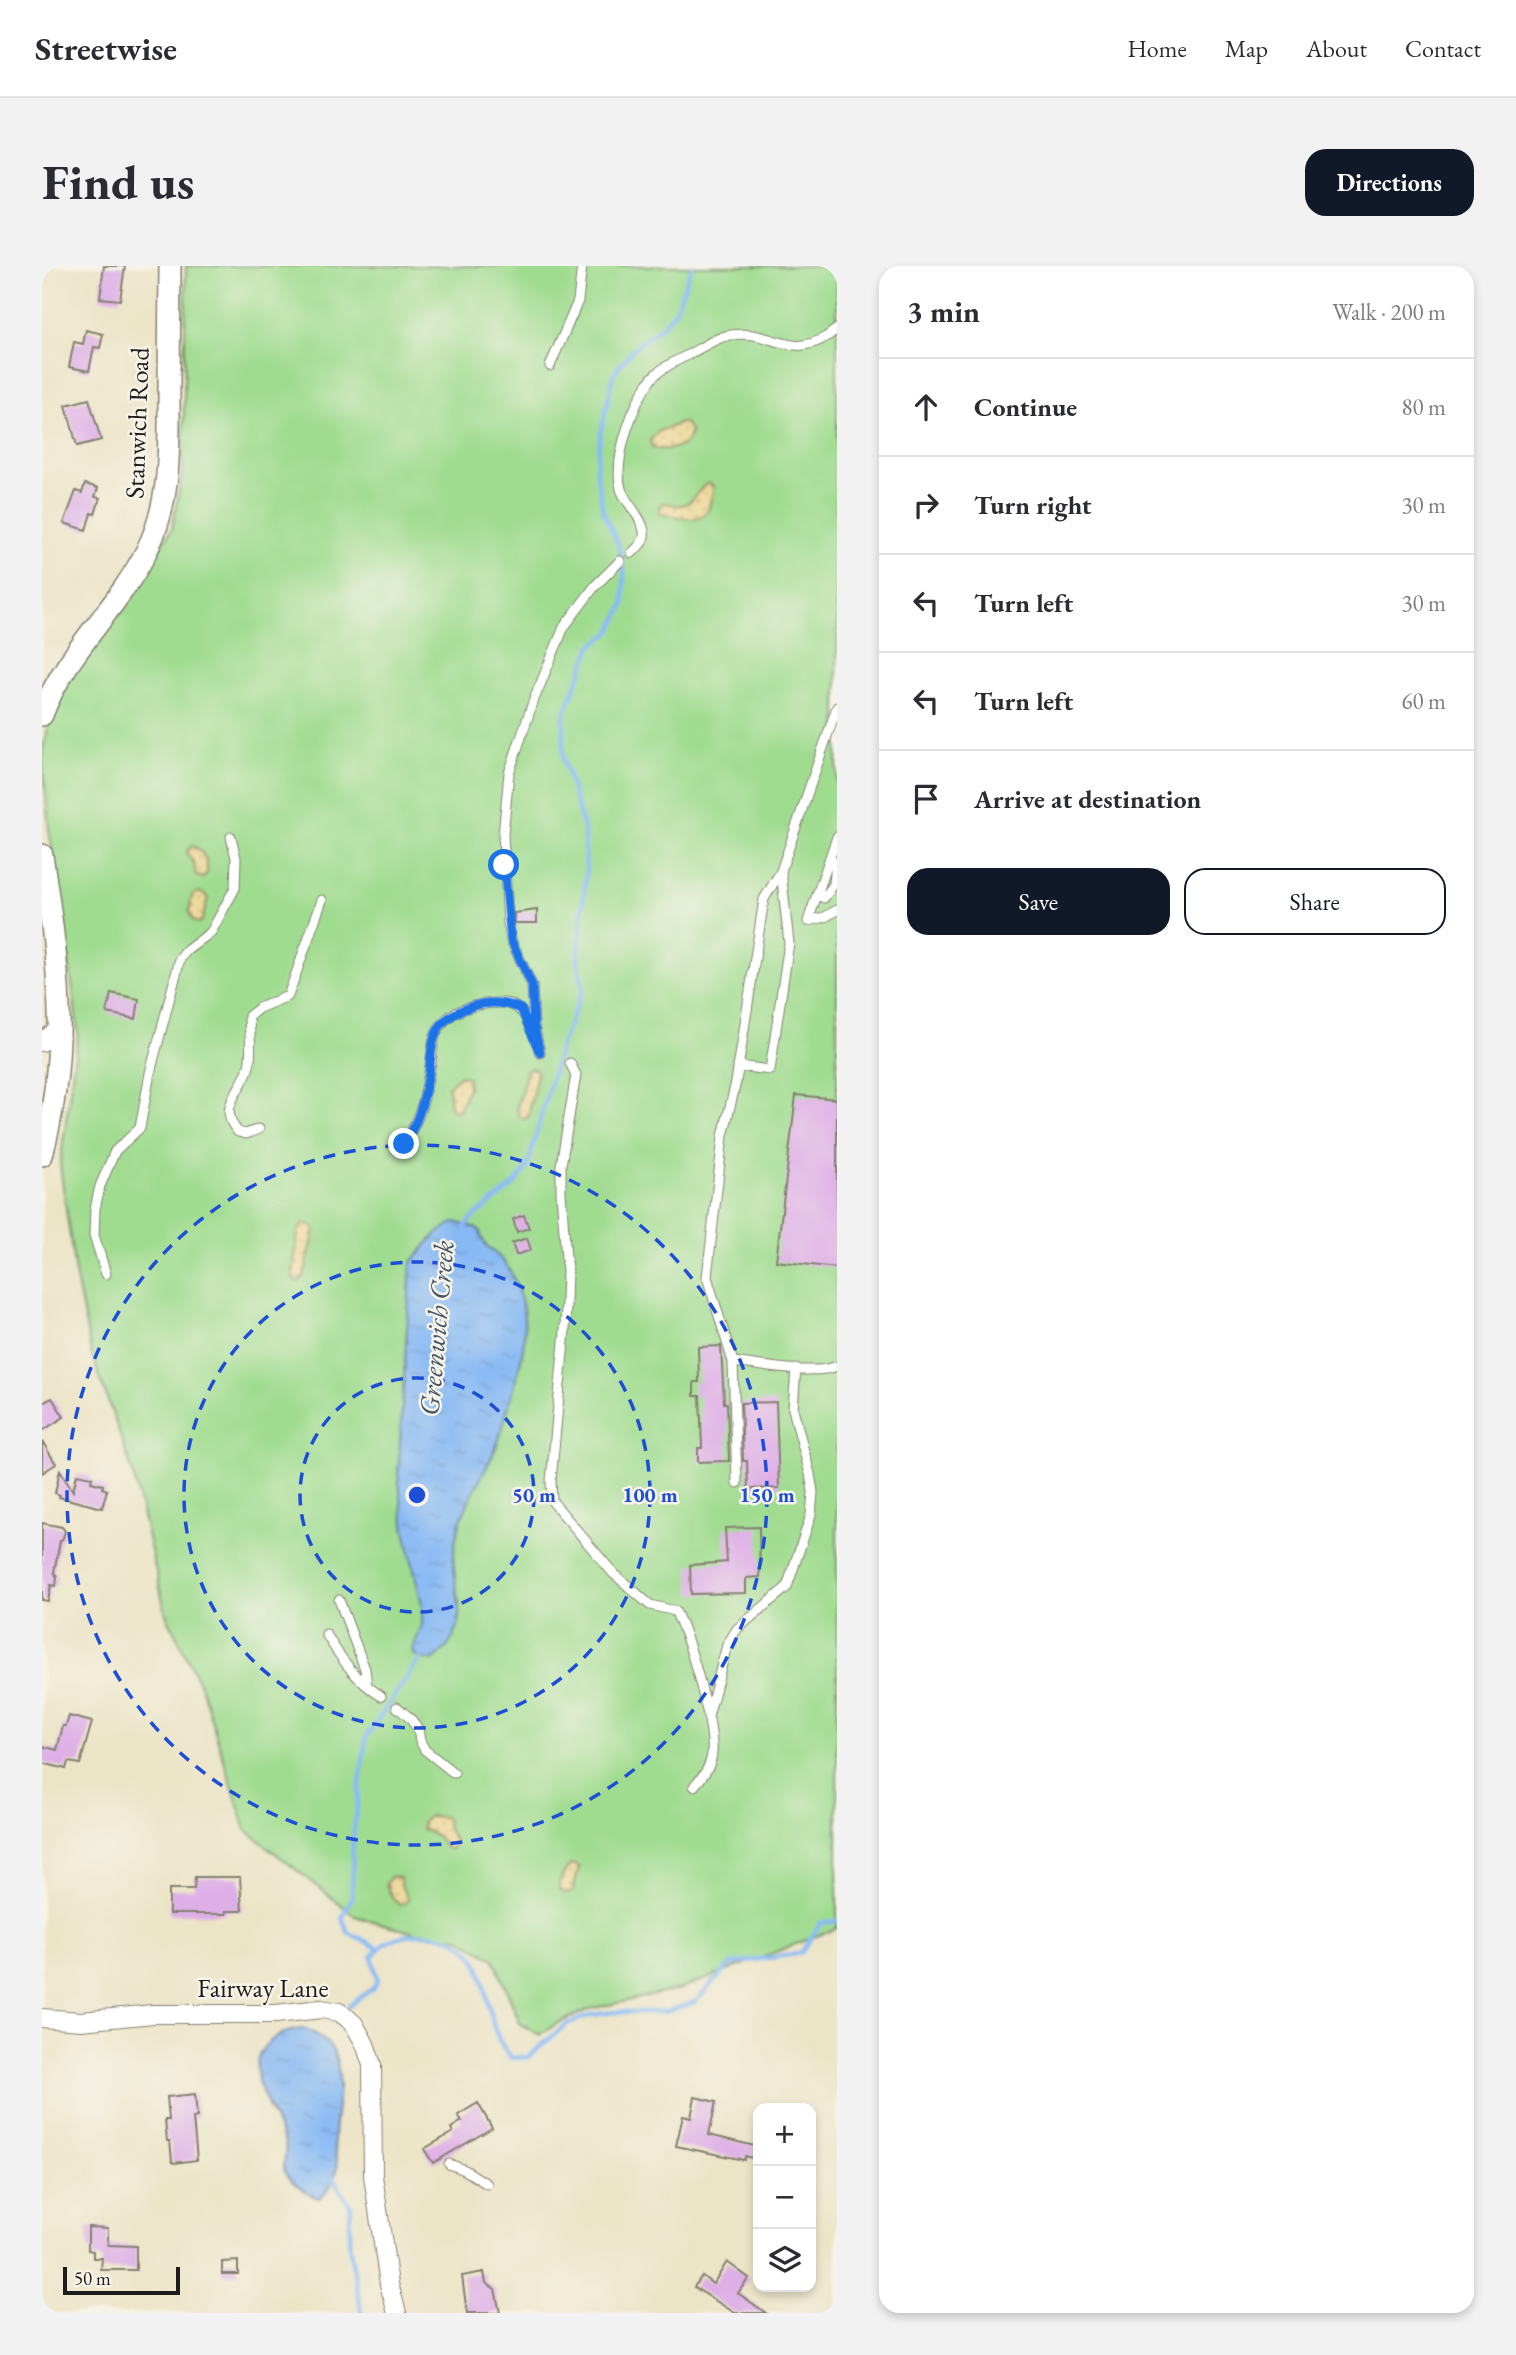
<!DOCTYPE html>
<meta charset="utf-8">
<style>
:root{--surface:#fff;--page:#f2f2f3;--text:#2b2b33;--muted:#7c7c81;--line:#e1e1e2;--accent:#111827}
body{margin:0;font-family:"EB Garamond",serif;background:var(--page);color:var(--text)}
.controls{position:absolute;right:21px;bottom:21px;display:grid;overflow:hidden;border-radius:14px;box-shadow:0 4px 10px #0003}
.controls button{width:63px;height:63px;display:grid;place-items:center;padding:0;border:0;border-bottom:2px solid var(--line);background:var(--surface);color:var(--text);font:35px sans-serif}
.scale{position:absolute;left:21px;bottom:18px;width:117px;box-sizing:border-box;padding-left:7px;border:4px solid #1c1c1c;border-top:0;font-size:19px;line-height:24px;white-space:nowrap;color:#1c1c1c;-webkit-text-stroke:5px #f7f3e8;paint-order:stroke}
.stop{position:absolute;width:21px;height:21px;margin:-16px;border:5px solid #1a73e8;border-radius:50%;background:#fff}
.stop.end{background:#1a73e8;border-color:#fff;box-shadow:0 2px 7px #0008}
.list{margin:0;padding:0;list-style:none}
h2{display:flex;justify-content:space-between;align-items:center;height:91px;margin:0;padding:0 28px;font-size:30px}
h2 small{font-size:23px;font-weight:400;color:var(--muted)}
.list li{display:grid;grid-template-columns:46px 1fr auto;gap:21px;align-items:center;box-sizing:border-box;height:98px;padding:0 28px;border-top:2px solid var(--line)}
.list b{display:block;font-size:26px;white-space:nowrap}
.list em{font-size:23px;font-style:normal;color:var(--muted)}
.actions{display:flex;gap:14px;padding:21px 28px}
.actions a{flex:1;padding:16px 0;border:2px solid var(--accent);border-radius:21px;text-align:center;font-size:24px;color:var(--accent)}
.actions .main{background:var(--accent);color:#fff}
.icon{flex:none;width:38px;height:38px;fill:none;stroke:currentColor;stroke-width:2;stroke-linecap:round;stroke-linejoin:round}
.map{position:relative;flex:none;width:795px;height:2047px;overflow:hidden;border-radius:21px}
header{display:flex;align-items:center;gap:42px;box-sizing:border-box;height:98px;padding:0 35px;background:var(--surface);border-bottom:2px solid var(--line)}
header strong{font-size:33px}
nav{display:flex;gap:38px;margin-inline-start:auto;font-size:24px}
.intro{display:flex;align-items:center;justify-content:space-between;box-sizing:border-box;height:168px;padding:0 42px}
h1{margin:0;font-size:49px}
.button{padding:18px 32px;border-radius:21px;background:var(--accent);color:#fff;font-size:24px;font-weight:700}
main{display:flex;gap:42px;padding:0 42px}
aside{flex:1;background:var(--surface);border-radius:21px;box-shadow:0 4px 10px #0003}
.map>svg:first-child{display:block}
.grass{fill:#a0dc90;stroke:#5e7c56;stroke-width:2}
.sand{fill:url(#sand-dots);stroke:#857b5d;stroke-width:2}
.water{fill:url(#water-ripples);stroke:#526a88;stroke-width:2}
.lines{fill:none;stroke-linecap:round;stroke-linejoin:round}
.stream{stroke:#87b9f4;stroke-width:4.5}
.building{fill:#deafe7}
.service-casing{stroke:#848071;stroke-width:11}
.minor-casing{stroke:#848071;stroke-width:20}
.tertiary-casing{stroke:#848071;stroke-width:24}
.service{stroke:#fff;stroke-width:9}
.minor{stroke:#fff;stroke-width:18}
.tertiary{stroke:#fff;stroke-width:21}
.route{stroke:#1a73e8;stroke-width:9}
.ring{fill:none;stroke:#1d4ed8;stroke-width:3.5;stroke-dasharray:12 9}
.labels{text-anchor:middle;dominant-baseline:central;stroke-width:5;stroke-linejoin:round;paint-order:stroke}
.street-label{font-size:26px;fill:#1c1c1c;stroke:#f7f3e8}
.water-label{font-size:28px;font-style:italic;fill:#415368;stroke:#f7f3e8}
.centre{fill:#1d4ed8;stroke:#f7f3e8;stroke-width:3.5}
.ring-label{font-size:21px;text-anchor:middle;font-weight:bold;fill:#1d4ed8;stroke:#f7f3e8;stroke-width:5;stroke-linejoin:round;paint-order:stroke}
</style>
<header>
<strong>Streetwise</strong>
<nav><a>Home</a><a>Map</a><a>About</a><a>Contact</a></nav>
</header>
<div class="intro"><h1>Find us</h1><a class="button">Directions</a></div>
<main>
<div class="map">
<svg width="795" height="2047" viewBox="0 0 795 2047">
<defs>
<pattern id="sand-dots" width="8" height="8" patternUnits="userSpaceOnUse" patternTransform="scale(1.75)"><rect width="8" height="8" fill="#eeda9e"/><path d="M2 2h.1M6 6h.1" fill="none" stroke="#ccba88" stroke-width="1.8" stroke-linecap="round"/></pattern>
<pattern id="water-ripples" width="26" height="14" patternUnits="userSpaceOnUse" patternTransform="scale(1.75)"><rect width="26" height="14" fill="#87b9f4"/><path d="M2 4q2-2 4 0t4 0M15 11q2-2 4 0t4 0" fill="none" stroke="#749ed1"/></pattern>
</defs>
<rect width="100%" height="100%" fill="#f7f3e8"/>
<filter id="ink" filterUnits="userSpaceOnUse"><feTurbulence type="fractalNoise" baseFrequency=".0143" numOctaves="2"/><feDisplacementMap in="SourceGraphic" scale="14" xChannelSelector="R" yChannelSelector="G"/><feConvolveMatrix kernelMatrix="1 2 1 2 8 2 1 2 1" color-interpolation-filters="sRGB"/></filter>
<filter id="wash" filterUnits="userSpaceOnUse"><feTurbulence type="fractalNoise" baseFrequency=".00686" numOctaves="4" result="noise"/><feDisplacementMap in="SourceGraphic" scale="28" xChannelSelector="R" yChannelSelector="G"/><feGaussianBlur stdDeviation="1.57" result="paint"/><feColorMatrix in="noise" values="0 0 0 0 0 0 0 0 0 0 0 0 0 0 0 0 0 1.4 0 .05"/><feComposite in="paint" operator="in"/></filter>
<g filter="url(#wash)">
<rect width="100%" height="100%" fill="#ece4c6"/>
<path class="grass" d="M 144,0 L 795,0 L 795,1662 L 639,1723 L 548,1743 L 514,1758 L 498,1769 L 478,1757 L 452,1693 L 416,1671 L 380,1669 L 313,1650 L 204,1564 L 159,1421 L 124,1348 L 90,1204 L 49,1086 L 33,1007 L 18,899 L 36,767 L 24,669 L 7,563 L 0,487 L 9,444 L 32,403 L 88,329 L 130,263 L 141,202 Z"/>
<path class="sand" d="M 639,157 L 643,157 L 648,164 C 649,183 625,185 610,182 L 608,174 L 617,165 Z
M 666,217 L 672,221 L 666,245 L 658,251 L 650,253 L 618,248 L 618,240 L 621,237 C 627,237 634,240 639,239 C 652,238 656,222 666,217 Z
M 150,580 C 162,585 166,595 165,607 L 161,612 L 154,610 L 152,597 L 145,588 L 145,585 Z
M 157,626 L 166,631 L 160,655 L 155,657 L 151,655 L 147,646 L 150,630 Z
M 489,802 L 493,803 L 495,807 L 486,851 L 482,853 L 477,851 L 475,842 L 485,804 Z
M 418,809 L 426,812 L 426,822 L 417,844 L 412,845 L 408,841 L 406,821 Z
M 261,958 L 270,960 L 273,964 L 262,1010 L 256,1016 L 251,1013 L 251,1009 L 256,965 Z
M 388,1550 L 402,1551 L 404,1554 L 406,1563 L 412,1575 L 410,1583 L 405,1583 L 395,1570 L 380,1563 L 380,1555 Z
M 530,1598 L 537,1601 L 531,1625 L 528,1627 L 523,1627 L 517,1624 C 517,1614 522,1604 530,1598 Z
M 350,1610 L 358,1612 L 360,1622 L 366,1632 L 364,1637 L 359,1639 C 353,1638 345,1623 344,1617 Z"/>
<path class="water" d="M 413,956 L 437,963 C 443,985 449,981 462,996 C 473,1010 480,1033 482,1050 C 485,1084 473,1117 464,1149 C 460,1165 456,1180 448,1194 C 435,1220 420,1243 414,1272 C 402,1323 441,1353 391,1395 L 373,1390 L 371,1383 L 380,1359 L 380,1339 L 363,1265 L 356,1208 L 369,997 L 394,968 Z
M 265,1763 C 274,1769 290,1777 293,1789 C 303,1818 291,1848 292,1877 C 293,1886 297,1896 295,1904 C 292,1914 286,1926 278,1932 C 269,1931 265,1926 258,1921 C 228,1903 251,1892 241,1872 C 232,1854 224,1835 216,1816 C 216,1810 214,1805 215,1799 C 217,1775 243,1763 265,1763 Z"/>
<g class="lines">
<path class="stream" d="M 424,964 L 424,959 L 434,949 L 471,920 L 485,902 L 518,781 L 541,723 L 536,695 L 544,605 L 542,564 L 521,492 L 522,449 L 550,379 L 568,367 L 582,339 L 582,306 L 576,278 L 561,245 L 554,204 L 558,170 L 572,107 L 591,83 L 620,60 L 633,45 L 650,0
M 336,1682 L 306,1666 L 300,1652 L 310,1631 L 311,1572 L 324,1471 L 382,1387
M 307,1740 L 331,1722 L 336,1714 L 330,1691 C 341,1675 356,1669 376,1668 C 466,1666 428,1750 470,1792 L 486,1791 L 525,1758 L 549,1749 L 573,1746 L 623,1746 L 653,1736 L 689,1698 L 759,1687 L 779,1657 L 795,1655
M 289,1908 L 309,1941 L 307,1979 L 320,2047"/>
</g>
<g id="blocks">
<path class="building" d="M 62,0 L 83,0 L 78,34 L 58,32 Z
M 44,64 L 61,68 L 58,82 L 52,81 L 47,105 L 27,101 L 32,76 L 41,78 Z
M 47,133 L 59,174 L 35,180 L 24,139 Z
M 43,218 L 56,222 L 53,231 L 58,232 L 53,248 L 49,247 L 44,264 L 22,257 L 34,225 L 40,227 Z
M 495,644 L 495,657 L 473,657 L 472,647 Z
M 69,727 L 97,733 L 94,753 L 65,747 Z
M 754,829 L 795,833 L 795,1002 L 734,995 Z
M 482,949 L 487,962 L 475,966 L 471,953 Z
M 485,972 L 489,984 L 474,989 L 470,977 Z
M 679,1080 L 682,1137 L 685,1137 L 687,1195 L 656,1196 L 656,1182 L 660,1182 L 658,1130 L 652,1130 L 652,1116 L 657,1116 L 656,1081 Z
M 10,1132 L 22,1151 L 0,1165 L 0,1137 Z
M 734,1136 L 737,1222 L 706,1223 L 705,1195 L 701,1195 L 699,1137 Z
M 0,1175 L 14,1198 L 0,1207 Z
M 18,1204 L 31,1225 L 35,1208 L 50,1211 L 49,1216 L 61,1219 L 60,1222 L 65,1224 L 60,1242 L 17,1231 L 18,1229 L 13,1227 Z
M 0,1257 L 20,1261 L 23,1265 L 21,1272 L 18,1275 L 12,1306 L 15,1311 L 14,1320 L 9,1319 L 6,1335 L 0,1334 Z
M 717,1261 L 718,1311 L 704,1312 L 704,1327 L 649,1328 L 648,1299 L 685,1296 L 683,1262 Z
M 27,1450 L 50,1456 L 38,1498 L 26,1496 L 24,1503 L 0,1497 L 0,1480 L 15,1484 L 21,1460 L 24,1460 Z
M 153,1611 L 198,1611 L 200,1645 L 184,1645 L 184,1648 L 127,1648 L 127,1623 L 152,1623 Z
M 153,1828 L 155,1851 L 151,1852 L 155,1894 L 132,1897 L 130,1895 L 128,1875 L 125,1875 L 123,1854 L 127,1854 L 125,1831 Z
M 653,1831 L 674,1836 L 667,1869 L 713,1880 L 710,1892 L 703,1890 L 702,1894 L 634,1880 L 641,1850 L 649,1852 Z
M 436,1837 L 450,1862 L 391,1897 L 382,1883 L 411,1866 L 409,1862 L 420,1855 L 416,1849 Z
M 46,1961 L 66,1962 L 66,1979 L 94,1980 L 94,2004 L 59,2004 L 60,1992 L 51,1992 L 51,1985 L 46,1984 Z
M 196,1995 L 196,2008 L 180,2008 L 180,1996 Z
M 685,1996 L 707,2012 L 696,2027 L 724,2047 L 693,2047 L 652,2021 L 660,2010 L 671,2018 Z
M 442,2006 L 444,2017 L 453,2023 L 458,2047 L 425,2047 L 420,2010 Z"/>
</g>
</g>
<g filter="url(#ink)">
<use href="#blocks" fill-opacity="0" stroke="#848071" stroke-width="2"/>
<g class="lines">
<g class="service-casing">
<path id="service" d="M 508,100 L 536,35 L 540,0
M 590,287 C 596,281 604,275 602,265 C 599,249 584,238 579,223 C 571,192 591,137 610,112 C 619,102 634,95 646,89 C 659,82 674,71 689,69 C 733,62 750,100 795,63
M 795,571 L 766,655 L 783,651 L 795,644
M 782,632 L 792,618 L 794,596
M 498,787 L 492,760 L 490,719 L 469,674 L 466,656 L 461,569 L 467,507 L 491,436 L 522,361 L 553,320 L 578,295
M 528,797 L 534,809 L 519,899 L 519,926 L 525,1005 L 523,1065 L 509,1215 L 510,1235 L 571,1307 L 608,1339 L 633,1345 C 646,1368 673,1461 670,1487 C 669,1501 661,1510 652,1520
M 696,800 L 728,804 L 747,677 L 739,605
M 217,863 L 204,868 L 196,866 C 173,840 202,824 207,800 C 211,784 207,766 207,750 L 217,742 L 246,730 L 280,634
M 362,878 C 379,853 384,826 389,796 C 390,788 390,778 393,770 C 402,743 438,736 462,737 C 479,739 485,752 490,766
M 64,1008 L 52,969 L 53,943 L 58,920 L 73,885 L 98,862 L 108,807 L 138,693 L 144,685 L 169,666 L 193,622 L 194,592 L 189,571
M 691,1096 C 716,1099 773,1110 795,1100
M 695,1217 L 691,1096 L 665,1011 L 681,870 L 694,816 L 722,633 L 739,605 L 795,441
M 297,1334 L 323,1403 L 325,1419
M 284,1368 C 299,1393 314,1414 339,1430
M 355,1441 L 368,1452 L 376,1463 L 378,1475 L 383,1484 L 412,1507
M 666,1451 L 685,1379 L 695,1363 L 745,1321 L 769,1249 L 771,1226 L 768,1208 L 751,1143 L 754,1103
M 407,1898 L 423,1904 L 445,1918"/>
</g>
<g class="minor-casing">
<path id="minor" d="M 0,776 L 18,762
M 0,1752 L 39,1755 L 111,1748 L 234,1748 L 279,1743 L 297,1746 L 304,1751 L 312,1758 L 323,1778 L 330,1799 L 331,1910 L 347,2018 L 355,2047"/>
</g>
<g class="tertiary-casing">
<path id="tertiary" d="M 0,449 C 23,386 76,343 105,284 C 130,234 127,177 127,122 C 127,82 128,41 128,0
M 0,589 C 16,696 29,783 0,889"/>
</g>
<use href="#service" class="service"/>
<use href="#minor" class="minor"/>
<use href="#tertiary" class="tertiary"/>
</g>
</g>
<g class="lines" filter="url(#ink)">
<path class="route" d="M 362,878 C 377,856 382,833 387,807 C 389,791 389,772 399,759 C 407,749 419,744 431,740 C 448,735 463,736 479,743 L 498,787 L 492,760 L 490,719 L 469,674 L 462,599"/>
</g>
<g class="ring">
<circle cx="375" cy="1229" r="117"/>
<circle cx="375" cy="1229" r="233"/>
<circle cx="375" cy="1229" r="350"/>
</g>
<g class="labels">
<g class="street-label">
<text transform="translate(95 157) rotate(-88)">Stanwich Road</text>
<text x="221" y="1722">Fairway Lane</text>
</g>
<g class="water-label">
<text transform="translate(394 1062) rotate(-85)">Greenwich Creek</text>
</g>
</g>
<circle cx="375" cy="1229" r="10" class="centre"/>
<g class="ring-label">
<text x="492" y="1236">50 m</text>
<text x="608" y="1236">100 m</text>
<text x="725" y="1236">150 m</text>
</g>
</svg>
<div class="controls">
<button>+</button>
<button>−</button>
<button><svg class="icon" aria-label="layers" viewBox="0 0 24 24"><path d="M12 4l9 5-9 5-9-5zM3 14l9 5 9-5"/></svg></button>
</div>
<div class="scale">50 m</div>
<div class="stop" style="left:462px;top:599px"></div>
<div class="stop end" style="left:362px;top:878px"></div>
</div>
<aside>
<h2>3 min<small>Walk · 200 m</small></h2>
<ul class="list">
<li><svg class="icon" aria-label="ahead" viewBox="0 0 24 24"><path d="M12 20V5M6 11l6-6 6 6"/></svg><div><b>Continue</b></div><em>80 m</em></li>
<li><svg class="icon" aria-label="right" viewBox="0 0 24 24"><path d="M7 20v-9h11M14 6l5 5-5 5"/></svg><div><b>Turn right</b></div><em>30 m</em></li>
<li><svg class="icon" aria-label="left" viewBox="0 0 24 24"><path d="M17 20v-9H6M10 6l-5 5 5 5"/></svg><div><b>Turn left</b></div><em>30 m</em></li>
<li><svg class="icon" aria-label="left" viewBox="0 0 24 24"><path d="M17 20v-9H6M10 6l-5 5 5 5"/></svg><div><b>Turn left</b></div><em>60 m</em></li>
<li><svg class="icon" aria-label="arrive" viewBox="0 0 24 24"><path d="M6 21V4h12l-3 4 3 4H6"/></svg><div><b>Arrive at destination</b></div></li>
</ul>
<div class="actions"><a class="main">Save</a><a>Share</a></div>
</aside>
</main>
